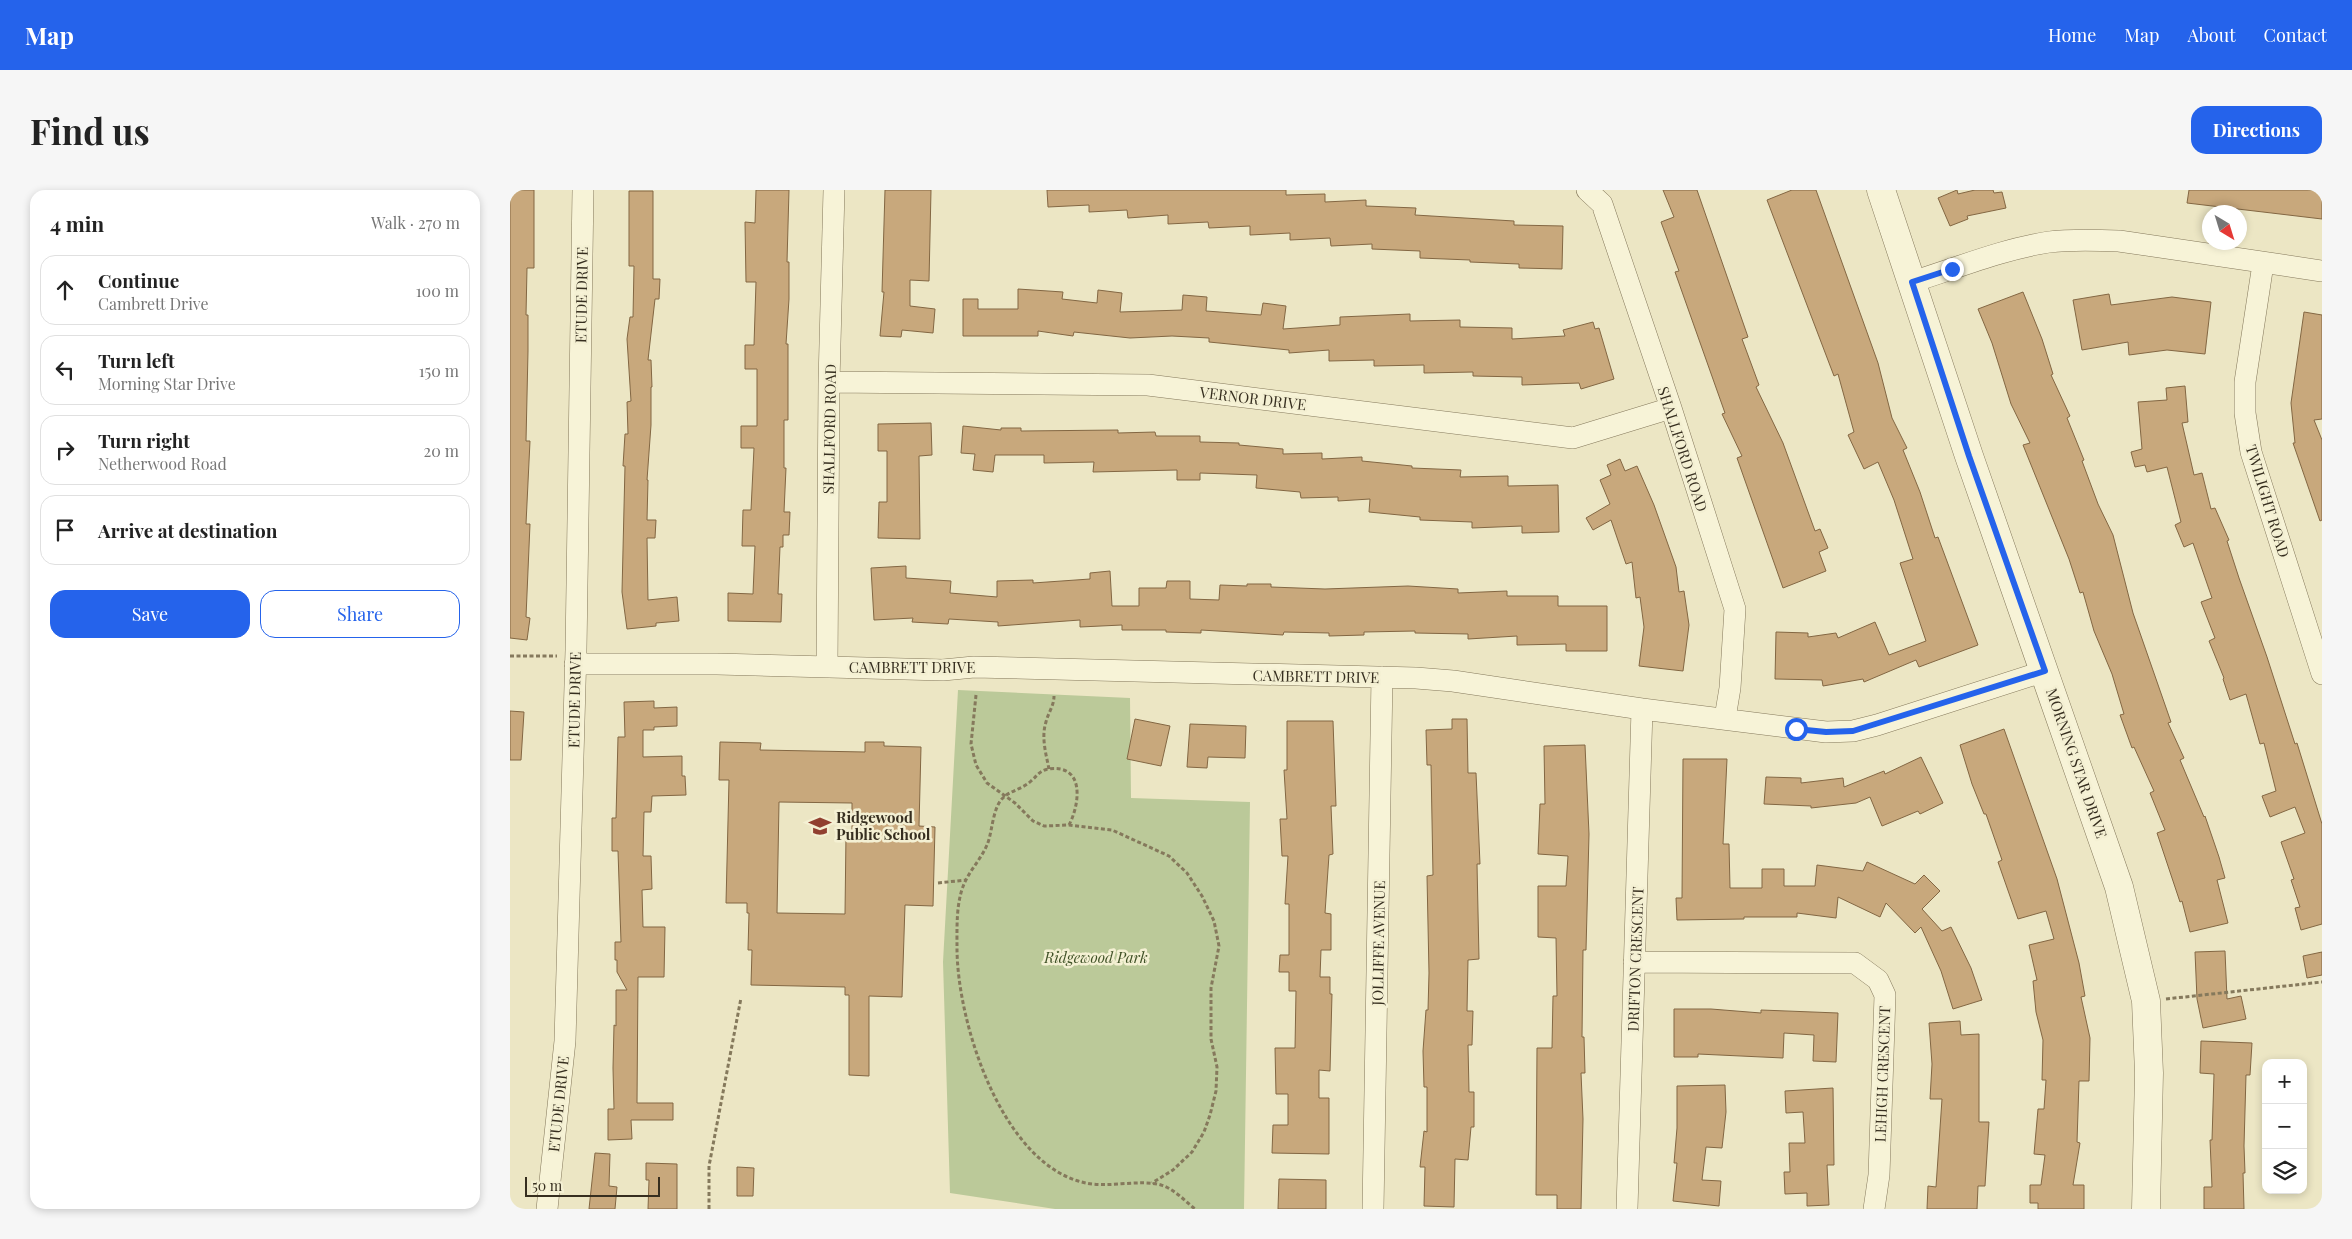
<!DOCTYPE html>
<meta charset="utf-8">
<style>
:root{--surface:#fff;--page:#f6f6f6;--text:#222;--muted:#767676;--line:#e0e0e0;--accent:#2563eb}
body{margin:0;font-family:"Playfair Display",serif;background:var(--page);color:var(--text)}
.controls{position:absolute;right:15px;bottom:15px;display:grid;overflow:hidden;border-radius:10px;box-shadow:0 2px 8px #0003}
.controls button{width:45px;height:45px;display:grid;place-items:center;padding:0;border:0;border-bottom:1px solid var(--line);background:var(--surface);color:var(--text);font:25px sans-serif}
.compass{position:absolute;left:1692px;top:15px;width:45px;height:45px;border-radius:50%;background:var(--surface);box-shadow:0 2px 8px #0003;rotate:142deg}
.scale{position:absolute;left:15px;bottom:12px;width:135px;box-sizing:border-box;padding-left:5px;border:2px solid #362e1f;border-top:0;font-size:14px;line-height:18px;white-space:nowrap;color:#362e1f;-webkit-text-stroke:4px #f4f0d3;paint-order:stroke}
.stop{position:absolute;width:15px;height:15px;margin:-11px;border:4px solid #2563eb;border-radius:50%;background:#fff}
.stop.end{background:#2563eb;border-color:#fff;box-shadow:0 1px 5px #0008}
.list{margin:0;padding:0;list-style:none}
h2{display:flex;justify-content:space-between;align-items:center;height:65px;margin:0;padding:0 20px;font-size:21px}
h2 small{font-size:16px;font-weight:400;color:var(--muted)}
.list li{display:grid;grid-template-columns:32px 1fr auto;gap:15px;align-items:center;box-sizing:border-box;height:70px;margin:0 10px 10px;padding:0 10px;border:1px solid var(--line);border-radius:15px}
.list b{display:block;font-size:19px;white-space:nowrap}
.list p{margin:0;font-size:16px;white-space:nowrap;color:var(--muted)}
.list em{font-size:16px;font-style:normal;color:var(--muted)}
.actions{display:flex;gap:10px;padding:15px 20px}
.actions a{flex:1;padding:11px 0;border:1px solid var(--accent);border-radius:15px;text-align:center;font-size:18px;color:var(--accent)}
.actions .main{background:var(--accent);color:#fff}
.icon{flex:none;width:28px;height:28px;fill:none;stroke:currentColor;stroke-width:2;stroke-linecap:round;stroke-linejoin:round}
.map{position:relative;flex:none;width:1812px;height:1019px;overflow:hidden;border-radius:15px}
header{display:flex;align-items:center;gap:30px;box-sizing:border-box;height:70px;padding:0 25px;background:var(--accent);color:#fff}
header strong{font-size:24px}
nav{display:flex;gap:28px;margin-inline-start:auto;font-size:18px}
.intro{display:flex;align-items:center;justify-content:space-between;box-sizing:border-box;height:120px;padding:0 30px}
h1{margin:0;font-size:35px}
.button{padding:12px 22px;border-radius:15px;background:var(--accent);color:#fff;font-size:18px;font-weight:700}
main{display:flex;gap:30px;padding:0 30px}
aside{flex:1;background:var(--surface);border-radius:15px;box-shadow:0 2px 8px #0003}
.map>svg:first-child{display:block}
.green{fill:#bbc999}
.building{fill:#c8a87c;stroke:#836743;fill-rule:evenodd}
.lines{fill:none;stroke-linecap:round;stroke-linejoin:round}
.minor-casing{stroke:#85795c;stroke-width:22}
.tertiary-casing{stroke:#85795c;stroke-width:29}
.path{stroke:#85795c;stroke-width:3;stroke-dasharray:4 2.5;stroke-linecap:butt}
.minor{stroke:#f7f3d7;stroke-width:21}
.tertiary{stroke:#f7f3d7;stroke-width:28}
.route{stroke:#2563eb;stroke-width:6}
.labels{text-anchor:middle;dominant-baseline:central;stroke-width:5;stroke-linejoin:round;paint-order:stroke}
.street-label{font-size:15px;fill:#362e1f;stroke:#f4f0d3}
.poi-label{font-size:15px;font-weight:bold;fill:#362e1f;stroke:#f4f0d3;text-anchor:start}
.park-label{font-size:15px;font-style:italic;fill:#3f5126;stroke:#f4f0d3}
</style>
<header>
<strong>Map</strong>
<nav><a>Home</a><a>Map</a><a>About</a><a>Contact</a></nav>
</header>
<div class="intro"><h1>Find us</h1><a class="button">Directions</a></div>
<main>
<aside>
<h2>4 min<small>Walk · 270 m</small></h2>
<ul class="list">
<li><svg class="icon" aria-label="ahead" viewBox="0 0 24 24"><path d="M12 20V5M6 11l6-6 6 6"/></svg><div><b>Continue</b><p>Cambrett Drive</p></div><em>100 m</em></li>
<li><svg class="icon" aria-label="left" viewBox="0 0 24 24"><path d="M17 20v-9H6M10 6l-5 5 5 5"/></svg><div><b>Turn left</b><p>Morning Star Drive</p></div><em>150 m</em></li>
<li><svg class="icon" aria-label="right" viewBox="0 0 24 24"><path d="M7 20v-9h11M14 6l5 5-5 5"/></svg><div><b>Turn right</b><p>Netherwood Road</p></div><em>20 m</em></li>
<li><svg class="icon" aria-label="arrive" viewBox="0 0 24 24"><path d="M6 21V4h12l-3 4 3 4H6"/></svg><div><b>Arrive at destination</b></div></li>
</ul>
<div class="actions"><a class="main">Save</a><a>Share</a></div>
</aside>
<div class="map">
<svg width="1812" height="1019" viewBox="0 0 1812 1019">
<rect width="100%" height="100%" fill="#ece6c4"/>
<path class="green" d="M 448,500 L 620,508 L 621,608 L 740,612 L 734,1019 L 545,1019 L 440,1003 L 433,772 Z"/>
<path class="building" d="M 0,0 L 24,0 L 24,78 L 17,78 L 16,125 L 18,125 L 18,161 L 16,251 L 20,251 L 16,334 L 20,334 L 16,427 L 20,428 L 17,450 L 0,448 Z
M 246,0 L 279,0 L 277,72 L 279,72 L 279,109 L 276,154 L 278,154 L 278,230 L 274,230 L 274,278 L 276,278 L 274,322 L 280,322 L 279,345 L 273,345 L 273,357 L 270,357 L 268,404 L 272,404 L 271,432 L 218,431 L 218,403 L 243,404 L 245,356 L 232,356 L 233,320 L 241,320 L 244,258 L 231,258 L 231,236 L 247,236 L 247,179 L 235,179 L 235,155 L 244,155 L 246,92 L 236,92 L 235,32 L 245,33 Z
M 375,0 L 421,0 L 419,91 L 400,90 L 400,116 L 425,119 L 423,143 L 392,140 L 391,147 L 370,146 L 374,102 L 372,102 Z
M 537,0 L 776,0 L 776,5 L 815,4 L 815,12 L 856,10 L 856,16 L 906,18 L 905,25 L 1004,31 L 1004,35 L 1053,36 L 1052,79 L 1009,78 L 1009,74 L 960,72 L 960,70 L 910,68 L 910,61 L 862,59 L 862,54 L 821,56 L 820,48 L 780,50 L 780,43 L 740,45 L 740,36 L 699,38 L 698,32 L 658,34 L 658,25 L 618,28 L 617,20 L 579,22 L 579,15 L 538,17 Z
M 1153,0 L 1187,0 L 1238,147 L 1232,149 L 1249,195 L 1246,197 L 1273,253 L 1305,341 L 1310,339 L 1318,358 L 1309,362 L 1316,381 L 1273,398 L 1227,268 L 1232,266 L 1212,224 L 1215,223 L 1165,82 L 1169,81 L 1151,32 L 1164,27 Z
M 1282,0 L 1306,0 L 1368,173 L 1382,228 L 1397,258 L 1393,260 L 1410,302 L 1425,348 L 1428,347 L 1468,455 L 1409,477 L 1406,470 L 1354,492 L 1353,489 L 1313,496 L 1312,490 L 1265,489 L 1266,442 L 1298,443 L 1298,447 L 1326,443 L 1328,448 L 1365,432 L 1379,465 L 1416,451 L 1390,373 L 1403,369 L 1384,310 L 1368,272 L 1354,279 L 1338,245 L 1344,242 L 1328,184 L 1324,186 L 1257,10 Z
M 1447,0 L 1448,4 L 1465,0 L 1483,0 L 1484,3 L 1492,2 L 1496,18 L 1457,26 L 1458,29 L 1440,36 L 1428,8 Z
M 1679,0 L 1812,0 L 1812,29 L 1677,13 Z
M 119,1 L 143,1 L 143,89 L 150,89 L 149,109 L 145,109 L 138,170 L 141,170 L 142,197 L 141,197 L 141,235 L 137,290 L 138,290 L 137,330 L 146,330 L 145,348 L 137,348 L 138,410 L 167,407 L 169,431 L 146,433 L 146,436 L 117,439 L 112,402 L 115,276 L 113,276 L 115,244 L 118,244 L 117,212 L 121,211 L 117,149 L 120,127 L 123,127 L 124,76 L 119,76 Z
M 508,99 L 553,102 L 552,109 L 587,113 L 588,100 L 612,103 L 610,122 L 672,120 L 673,105 L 697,107 L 696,121 L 751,125 L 753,113 L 776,116 L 773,139 L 830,135 L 830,127 L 900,124 L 900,131 L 950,130 L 950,137 L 1002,138 L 1002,149 L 1055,146 L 1053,140 L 1083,132 L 1085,139 L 1089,138 L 1104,189 L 1071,199 L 1069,193 L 1012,195 L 1012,187 L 963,186 L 963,182 L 914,183 L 914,175 L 864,176 L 864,170 L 819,171 L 819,160 L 779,163 L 779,160 L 699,152 L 699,148 L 662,146 L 620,148 L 564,142 L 563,146 L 528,141 L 528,146 L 453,146 L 453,109 L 468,109 L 468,119 L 508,119 Z
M 1513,102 L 1532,149 L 1543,184 L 1541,185 L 1560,226 L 1557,228 L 1574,270 L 1572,271 L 1588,314 L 1603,345 L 1623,423 L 1661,532 L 1658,533 L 1674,568 L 1670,570 L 1694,627 L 1695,626 L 1709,667 L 1715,688 L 1707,690 L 1718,733 L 1680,742 L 1672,711 L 1670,712 L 1647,643 L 1655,640 L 1640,603 L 1644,601 L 1624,557 L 1622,558 L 1610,525 L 1614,524 L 1602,484 L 1584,441 L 1573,402 L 1570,403 L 1559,369 L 1513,255 L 1520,253 L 1501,214 L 1482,153 L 1468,119 Z
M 1599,104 L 1601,115 L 1662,107 L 1701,112 L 1695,164 L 1657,160 L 1619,165 L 1618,152 L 1572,160 L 1563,110 Z
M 1794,122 L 1812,125 L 1812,229 L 1804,230 L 1812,250 L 1812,330 L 1810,331 L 1783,253 L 1785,253 L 1781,213 Z
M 1675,196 L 1678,232 L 1672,233 L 1684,285 L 1692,283 L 1701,319 L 1705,318 L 1719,350 L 1717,351 L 1729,388 L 1757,467 L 1785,554 L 1787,553 L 1812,634 L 1812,734 L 1791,740 L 1785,718 L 1790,717 L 1781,690 L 1784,689 L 1771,652 L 1795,643 L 1785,617 L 1760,627 L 1752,606 L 1766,601 L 1754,553 L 1750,554 L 1736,504 L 1720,510 L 1713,489 L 1714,488 L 1699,451 L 1705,448 L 1691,412 L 1702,408 L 1683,353 L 1674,357 L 1665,335 L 1671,332 L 1657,277 L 1637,282 L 1635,275 L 1625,277 L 1621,262 L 1632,259 L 1628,212 L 1657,210 L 1656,198 Z
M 421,233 L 422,265 L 409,266 L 410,349 L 368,348 L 369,312 L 377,312 L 377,261 L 368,261 L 368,234 Z
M 453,236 L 491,240 L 491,238 L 511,238 L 511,241 L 608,240 L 608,243 L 645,242 L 646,246 L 690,246 L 690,252 L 729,253 L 729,255 L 773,259 L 773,264 L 812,263 L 812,269 L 852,267 L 852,271 L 902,276 L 902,278 L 951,280 L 950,287 L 998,286 L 998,296 L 1048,295 L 1049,342 L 1012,343 L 1012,336 L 962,338 L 962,332 L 910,330 L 910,327 L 859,322 L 860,309 L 828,311 L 828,307 L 791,308 L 790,302 L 746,298 L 747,285 L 690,283 L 690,290 L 667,290 L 667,280 L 583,282 L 584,272 L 534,273 L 534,265 L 485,265 L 483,282 L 463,280 L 465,264 L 451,263 Z
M 1110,269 L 1115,281 L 1127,276 L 1144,315 L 1166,377 L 1169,402 L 1174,401 L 1179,435 L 1173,481 L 1129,476 L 1134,437 L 1130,407 L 1126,408 L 1122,372 L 1116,374 L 1101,330 L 1083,340 L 1076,328 L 1100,314 L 1090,290 L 1101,285 L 1097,275 Z
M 396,376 L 396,388 L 441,391 L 440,403 L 487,407 L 487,391 L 523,390 L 523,393 L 580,389 L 580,383 L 600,381 L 602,416 L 629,416 L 629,398 L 656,398 L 657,391 L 680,391 L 680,409 L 709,410 L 710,395 L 737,396 L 737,394 L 761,394 L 761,397 L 815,399 L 898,396 L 948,399 L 948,403 L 997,401 L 997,406 L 1048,406 L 1048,416 L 1097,416 L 1097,461 L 1056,461 L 1056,454 L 1007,455 L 1007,446 L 958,449 L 958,444 L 905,443 L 905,441 L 854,442 L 854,445 L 819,446 L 819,443 L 774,442 L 773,445 L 691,440 L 691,443 L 656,442 L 656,440 L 612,440 L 612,435 L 570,437 L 570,430 L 488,436 L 488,432 L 439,429 L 438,434 L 402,432 L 403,428 L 364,430 L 361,378 Z
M 144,511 L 144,518 L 167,517 L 167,536 L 144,537 L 144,540 L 133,540 L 133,567 L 172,566 L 172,586 L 175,586 L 176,605 L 142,606 L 141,622 L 134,622 L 133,666 L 141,666 L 142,699 L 132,700 L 133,737 L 155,737 L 154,787 L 128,787 L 127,913 L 163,913 L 163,930 L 121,930 L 122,949 L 98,950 L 98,919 L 104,919 L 103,878 L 104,835 L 106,836 L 106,800 L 117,800 L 107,782 L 107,770 L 105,770 L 105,752 L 111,752 L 108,661 L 102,661 L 102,628 L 106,628 L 108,547 L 115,547 L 114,512 Z
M 0,521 L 14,522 L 11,570 L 0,570 Z
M 625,529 L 660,536 L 651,576 L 617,569 Z
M 942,529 L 957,529 L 958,583 L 966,583 L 970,674 L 967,674 L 969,769 L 958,770 L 957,821 L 963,821 L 962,855 L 958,855 L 959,902 L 964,902 L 964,937 L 961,937 L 958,970 L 945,969 L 944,1017 L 914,1016 L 915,977 L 910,977 L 914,941 L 917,942 L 917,897 L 914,897 L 913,861 L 916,820 L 918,820 L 919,783 L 917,686 L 923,685 L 921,575 L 917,575 L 916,540 L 942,539 Z
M 777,531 L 823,531 L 826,616 L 821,616 L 823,664 L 819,665 L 815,723 L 821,724 L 821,760 L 811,760 L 810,787 L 820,787 L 820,804 L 822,804 L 820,881 L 809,880 L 809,908 L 819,908 L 819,964 L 762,963 L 763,935 L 778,935 L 778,904 L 766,904 L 765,858 L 785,858 L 786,801 L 779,801 L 779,782 L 769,782 L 770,765 L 779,765 L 779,714 L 775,714 L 778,666 L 772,666 L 770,629 L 777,629 L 774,580 L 777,580 Z
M 680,534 L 736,536 L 735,568 L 698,567 L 697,578 L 677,577 Z
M 1494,539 L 1547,689 L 1569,773 L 1575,806 L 1571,807 L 1580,848 L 1579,891 L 1569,891 L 1567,952 L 1570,953 L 1563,995 L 1574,995 L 1574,1019 L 1528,1019 L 1528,1013 L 1520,1013 L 1520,995 L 1531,995 L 1535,965 L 1524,964 L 1528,919 L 1534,919 L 1536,890 L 1532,890 L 1533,850 L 1526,822 L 1523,791 L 1527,790 L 1519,755 L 1544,749 L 1536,721 L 1508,729 L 1488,672 L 1492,670 L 1476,624 L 1474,624 L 1462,594 L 1450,555 Z
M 210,552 L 251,553 L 250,560 L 355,562 L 355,552 L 374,552 L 374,556 L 411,557 L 409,636 L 425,637 L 423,716 L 395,715 L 392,807 L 359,806 L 359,886 L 339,885 L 339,805 L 335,805 L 335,797 L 241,795 L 242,760 L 238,760 L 239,723 L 237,723 L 237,713 L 216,713 L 219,590 L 209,590 ZM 269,612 L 342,613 L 342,644 L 336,644 L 335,724 L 267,723 Z
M 1075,555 L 1079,644 L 1076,760 L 1073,760 L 1072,847 L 1074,847 L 1075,883 L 1071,883 L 1073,929 L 1071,1019 L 1047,1019 L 1047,1005 L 1026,1005 L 1027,858 L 1042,858 L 1043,806 L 1047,806 L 1046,748 L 1028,747 L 1028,696 L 1056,696 L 1058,666 L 1028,664 L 1030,614 L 1035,614 L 1034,556 Z
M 1411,567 L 1433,613 L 1410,624 L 1408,621 L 1372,636 L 1360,607 L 1346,613 L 1301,618 L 1301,616 L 1254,614 L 1256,587 L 1291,588 L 1291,593 L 1333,588 L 1334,597 L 1374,581 L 1375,584 Z
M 1173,569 L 1217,569 L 1213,654 L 1219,654 L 1220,698 L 1252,698 L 1252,679 L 1274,679 L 1274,696 L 1305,696 L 1307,675 L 1353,681 L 1357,672 L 1405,694 L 1414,685 L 1430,701 L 1412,719 L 1432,741 L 1441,737 L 1461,778 L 1472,810 L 1443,819 L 1431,781 L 1411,737 L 1405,743 L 1376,713 L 1370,727 L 1328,707 L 1326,728 L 1287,723 L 1287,727 L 1234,727 L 1234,729 L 1167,730 L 1166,708 L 1172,708 Z
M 1715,761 L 1717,809 L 1731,806 L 1736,829 L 1693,838 L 1687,809 L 1685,762 Z
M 1812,762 L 1812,785 L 1797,788 L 1793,766 Z
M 1164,819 L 1201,819 L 1251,823 L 1251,820 L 1328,823 L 1326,872 L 1303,871 L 1304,845 L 1274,843 L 1273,868 L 1188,864 L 1188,867 L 1164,867 Z
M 1450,831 L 1451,845 L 1469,844 L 1469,932 L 1479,932 L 1475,996 L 1468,996 L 1467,1019 L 1417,1019 L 1418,996 L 1426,997 L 1432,909 L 1420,909 L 1422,874 L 1419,833 Z
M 1691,851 L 1742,853 L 1740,885 L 1736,885 L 1734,956 L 1735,983 L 1733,983 L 1734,1019 L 1694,1019 L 1694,997 L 1702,997 L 1700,950 L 1702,950 L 1704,884 L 1690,883 Z
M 1215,895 L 1216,922 L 1212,958 L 1196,957 L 1192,990 L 1211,991 L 1209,1016 L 1163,1011 L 1167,973 L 1164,973 L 1167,938 L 1167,896 Z
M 1323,898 L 1324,975 L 1317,975 L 1319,1015 L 1297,1016 L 1297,1003 L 1275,1004 L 1274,982 L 1280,982 L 1279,953 L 1295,953 L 1293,922 L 1276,923 L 1275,901 Z
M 85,963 L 100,964 L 99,996 L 107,997 L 105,1019 L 79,1019 Z
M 136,973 L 167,974 L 167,1019 L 138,1019 L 139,990 L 136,990 Z
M 227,977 L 244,978 L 243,1006 L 227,1006 Z
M 769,989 L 816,990 L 816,1019 L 768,1019 Z"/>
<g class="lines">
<g class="minor-casing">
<path id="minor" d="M 1077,0 L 1092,14 L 1161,218 L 1225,419 L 1220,498 L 1215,528
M 1753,74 L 1735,192 L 1735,223 L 1741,262 L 1812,484
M 1402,92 C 1447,78 1493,59 1539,52 C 1562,49 1586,50 1609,51 L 1812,81
M 319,192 L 638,195 L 1063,248 L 1161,218
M 65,474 L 207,474 L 433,480 L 464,477 L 906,488 L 943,491 L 1132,519 L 1316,542 L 1343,541 L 1367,535 L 1535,481
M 317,477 L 319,192 L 324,0
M 1124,772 L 1345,773 L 1368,790 L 1375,805 L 1369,985 L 1364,1019
M 37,1019 L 55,851 L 66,460 L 73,0
M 863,1019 L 872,487
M 1117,1019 L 1132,519"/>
</g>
<g class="tertiary-casing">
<path id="tertiary" d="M 1371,0 L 1459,266 L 1609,697 L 1636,811 L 1639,883 L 1636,1019"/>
</g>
<path class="path" d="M 0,466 L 47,466
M 466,505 L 461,554 L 466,575 L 477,593 L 505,613 L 523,631 L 534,636 L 559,635 L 602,640 L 659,666 L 677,683 L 692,706 L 704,731 L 709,756 L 701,798 L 701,849 L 707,877 L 706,901 L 700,925 L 694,942 L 682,962 L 663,980 L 642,993
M 539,579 C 536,564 531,547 536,532 C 538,523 544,516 544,506
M 559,635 C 570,614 575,574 539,579 C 530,580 527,586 521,591 C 514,598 503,600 495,606 C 482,616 483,641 477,655 C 471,669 460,680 454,694 C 446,713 447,737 447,758 C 447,832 492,976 576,993 C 598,998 631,989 651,995 C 664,999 674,1010 685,1019
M 428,693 L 456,690
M 1656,809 L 1812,792
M 199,1019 L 199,976 L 231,808"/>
<use href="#minor" class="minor"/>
<use href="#tertiary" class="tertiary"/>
</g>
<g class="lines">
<path class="route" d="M 1286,539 L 1316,542 L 1343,541 L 1535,481 L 1459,266 L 1402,92 L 1442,79"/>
</g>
<defs>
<g id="school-bare" transform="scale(1.725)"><path d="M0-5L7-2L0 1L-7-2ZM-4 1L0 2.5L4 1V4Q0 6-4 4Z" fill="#913f2f" stroke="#f4f0d3" stroke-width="2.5" paint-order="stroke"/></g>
</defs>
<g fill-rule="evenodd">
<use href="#school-bare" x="310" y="636"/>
</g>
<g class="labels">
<g class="street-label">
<text transform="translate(71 105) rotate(-89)">ETUDE DRIVE</text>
<text transform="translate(743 208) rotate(7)">VERNOR DRIVE</text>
<text transform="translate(319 239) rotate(-89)">SHALLFORD ROAD</text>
<text transform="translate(1173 259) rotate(72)">SHALLFORD ROAD</text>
<text transform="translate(1758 311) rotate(73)">TWILIGHT ROAD</text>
<text x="402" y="477">CAMBRETT DRIVE</text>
<text transform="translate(806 486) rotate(1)">CAMBRETT DRIVE</text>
<text transform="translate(64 510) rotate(-89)">ETUDE DRIVE</text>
<text transform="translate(1567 573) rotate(71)">MORNING STAR DRIVE</text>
<text transform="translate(868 753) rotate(-89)">JOLLIFFE AVENUE</text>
<text transform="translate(1125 769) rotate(-88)">DRIFTON CRESCENT</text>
<text transform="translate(1372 884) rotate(-88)">LEHIGH CRESCENT</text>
<text transform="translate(48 914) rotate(-84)">ETUDE DRIVE</text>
</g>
<g class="poi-label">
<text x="326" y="627">Ridgewood<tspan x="326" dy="17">Public School</tspan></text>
</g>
<g class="park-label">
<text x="586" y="767">Ridgewood Park</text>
</g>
</g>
</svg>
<div class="controls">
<button>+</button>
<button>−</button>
<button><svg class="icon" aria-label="layers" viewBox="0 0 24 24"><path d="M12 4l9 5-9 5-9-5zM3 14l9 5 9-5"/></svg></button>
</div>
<svg class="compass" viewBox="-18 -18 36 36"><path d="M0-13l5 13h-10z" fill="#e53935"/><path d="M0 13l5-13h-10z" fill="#767676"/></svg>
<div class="scale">50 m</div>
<div class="stop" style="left:1286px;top:539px"></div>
<div class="stop end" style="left:1442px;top:79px"></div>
</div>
</main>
